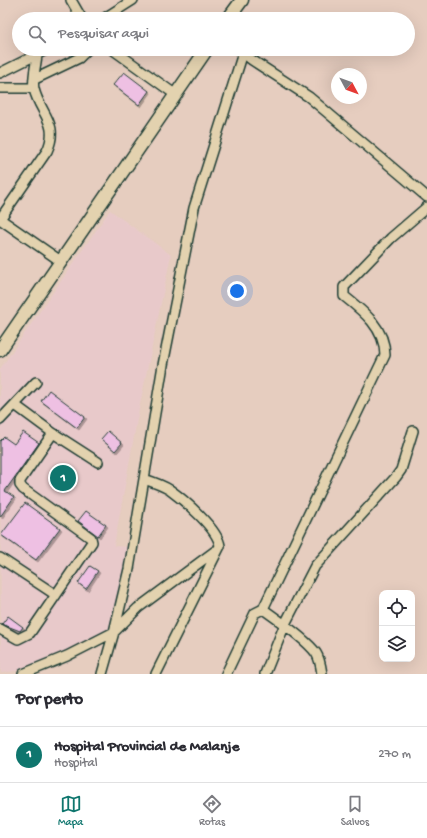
<!DOCTYPE html>
<html lang="pt">
<style>
:root{--surface:#fff;--page:#f2f2f3;--text:#2b2b33;--muted:#7c7c81;--line:#e1e1e2;--accent:#0f766e}
body{margin:0;font-family:"Gochi Hand",sans-serif;background:var(--page);color:var(--text)}
.controls{position:absolute;right:12px;bottom:12px;display:grid;overflow:hidden;border-radius:8px;box-shadow:0 4px 16px #0002}
.controls button{width:36px;height:36px;display:grid;place-items:center;padding:0;border:0;border-bottom:1px solid var(--line);background:var(--surface);color:var(--text);font:20px sans-serif}
.compass{position:absolute;left:331px;top:68px;width:36px;height:36px;border-radius:50%;background:var(--surface);box-shadow:0 4px 16px #0002;rotate:131deg}
.you{position:absolute;left:237px;top:291px;width:14px;height:14px;margin:-10px;border:3px solid #fff;border-radius:50%;background:#1a73e8;box-shadow:0 0 0 6px #1a73e833}
.badge{display:grid;place-items:center;width:26px;height:26px;border-radius:50%;background:var(--accent);color:#fff;font-size:13px;font-weight:700}
.pin{position:absolute;translate:-50% -50%;border:2px solid #fff;box-shadow:0 1px 4px #0006}
.list{margin:0;padding:0;list-style:none}
h2{display:flex;justify-content:space-between;align-items:center;height:52px;margin:0;padding:0 16px;font-size:17px}
h2 small{font-size:13px;font-weight:400;color:var(--muted)}
.list li{display:grid;grid-template-columns:26px 1fr auto;gap:12px;align-items:center;box-sizing:border-box;height:56px;padding:0 16px;border-top:1px solid var(--line)}
.list b{display:block;font-size:15px;white-space:nowrap}
.list p{margin:0;font-size:13px;white-space:nowrap;color:var(--muted)}
.list em{font-size:13px;font-style:normal;color:var(--muted)}
.icon{flex:none;width:22px;height:22px;fill:none;stroke:currentColor;stroke-width:2;stroke-linecap:round;stroke-linejoin:round}
.map{position:relative;flex:none;width:427px;height:674px;overflow:hidden}
.search{position:absolute;background:var(--surface);box-shadow:0 4px 16px #0002;left:12px;right:12px;top:12px;height:44px;display:flex;align-items:center;gap:10px;box-sizing:border-box;padding:0 14px;border-radius:22px;color:var(--muted);font-size:15px}
.sheet{height:108px;background:var(--surface)}
nav{display:flex;justify-content:space-around;align-items:center;box-sizing:border-box;height:56px;border-top:1px solid var(--line);background:var(--surface);font-size:11px;color:var(--muted)}
nav a{display:grid;justify-items:center;gap:2px}
nav .on{color:var(--accent)}
.map>svg:first-child{display:block}
.built{fill:#e8c9ca}
.building{fill:#eec0e3;stroke:#1f3d34;filter:url(#shadow)}
.lines{fill:none;stroke-linecap:round;stroke-linejoin:round}
.minor-casing{stroke:#1f3d34;stroke-width:12}
.major-casing{stroke:#1f3d34;stroke-width:15}
.minor{stroke:#e3d2af;stroke-width:9}
.major{stroke:#e3d2af;stroke-width:12}
</style>
<div class="map">
<svg width="427" height="674" viewBox="0 0 427 674">
<defs>
<filter id="shadow"><feDropShadow dx="2" dy="2" stdDeviation="0" flood-color="#0004"/></filter>
</defs>
<rect width="100%" height="100%" fill="#e6cdbf"/>
<filter id="ink" filterUnits="userSpaceOnUse"><feTurbulence type="fractalNoise" baseFrequency=".025" numOctaves="2"/><feDisplacementMap in="SourceGraphic" scale="8" xChannelSelector="R" yChannelSelector="G"/><feConvolveMatrix kernelMatrix="1 2 1 2 8 2 1 2 1" color-interpolation-filters="sRGB"/></filter>
<g filter="url(#ink)">
<path class="built" d="M 110,210 L 171,255 L 139,409 L 114,546 L 130,547 L 114,620 L 108,633 L 21,670 L 1,673 L 0,369 Z"/>
<path class="building" d="M 124,72 L 149,91 L 139,105 L 113,85 Z
M 49,390 L 85,417 L 77,428 L 41,401 Z
M 108,431 L 122,443 L 115,451 L 101,439 Z
M 23,432 L 39,443 L 5,491 L 14,497 L 0,517 L 0,441 L 4,437 L 14,444 Z
M 25,503 L 60,528 L 36,560 L 1,535 Z
M 86,511 L 106,525 L 98,536 L 78,521 Z
M 90,566 L 98,571 L 86,589 L 78,583 Z
M 8,616 L 23,627 L 20,631 L 2,624 Z"/>
<g class="lines">
<g class="minor-casing">
<path id="minor" d="M 71,0 L 82,19
M 103,19 L 133,0
M 112,49 L 176,95
M 241,49 L 243,53 L 252,60 L 309,97 L 427,197
M 0,73 L 48,49
M 35,79 L 79,58 L 88,49
M 0,88 L 33,88
M 0,219 L 47,151 C 60,123 40,114 34,89 C 32,80 36,65 37,55
M 0,219 L 62,262
M 15,405 L 53,433 L 98,462
M 0,420 L 36,382
M 144,479 C 153,482 162,485 170,490 C 184,500 218,529 220,546 L 156,674
M 0,558 L 56,595
M 263,609 C 277,619 306,639 316,653 C 320,659 321,667 322,674
M 0,629 L 18,639 L 30,633 L 92,542 L 91,538 L 23,489 L 20,485 L 20,481 L 53,433
M 23,674 L 67,656 L 114,632 L 138,608 L 215,551
M 102,674 L 114,632 L 129,569 L 163,365 L 194,208 L 243,53
M 226,674 L 255,613 L 263,609 L 385,355 C 385,328 363,311 344,296 L 344,287 L 391,238 L 427,207
M 265,674 L 285,624 L 315,566 L 396,477 L 401,470 L 413,431"/>
</g>
<g class="major-casing">
<path id="major" d="M 228,19 L 242,0
M 0,350 L 207,49"/>
</g>
<use href="#minor" class="minor"/>
<use href="#major" class="major"/>
</g>
</g>
</svg>
<div class="controls">
<button><svg class="icon" aria-label="locate" viewBox="0 0 24 24"><circle cx="12" cy="12" r="6"/><path d="M12 2v4M12 18v4M2 12h4M18 12h4"/></svg></button>
<button><svg class="icon" aria-label="layers" viewBox="0 0 24 24"><path d="M12 4l9 5-9 5-9-5zM3 14l9 5 9-5"/></svg></button>
</div>
<svg class="compass" viewBox="-18 -18 36 36"><path d="M0-13l5 13h-10z" fill="#e53935"/><path d="M0 13l5-13h-10z" fill="#7c7c81"/></svg>
<div class="you"></div>
<div class="pin badge" style="left:63px;top:478px">1</div>
<div class="search"><svg class="icon" aria-label="search" viewBox="0 0 24 24"><circle cx="10" cy="10" r="6"/><path d="M15 15l6 6"/></svg>Pesquisar aqui</div>
</div>
<section class="sheet">
<h2>Por perto<small></small></h2>
<ul class="list">
<li><span class="badge">1</span><div><b>Hospital Provincial de Malanje</b><p>Hospital</p></div><em>270 m</em></li>
</ul>
</section>
<nav>
<a class="on"><svg class="icon" aria-label="map" viewBox="0 0 24 24"><path d="M3 6l6-2 6 2 6-2v14l-6 2-6-2-6 2zM9 4v14M15 6v14"/></svg>Mapa</a>
<a><svg class="icon" aria-label="directions" viewBox="0 0 24 24"><path d="M12 3l9 9-9 9-9-9zM9 14v-3h6M13 9l2 2-2 2"/></svg>Rotas</a>
<a><svg class="icon" aria-label="saved" viewBox="0 0 24 24"><path d="M7 4h10v16l-5-4-5 4z"/></svg>Salvos</a>
</nav>
